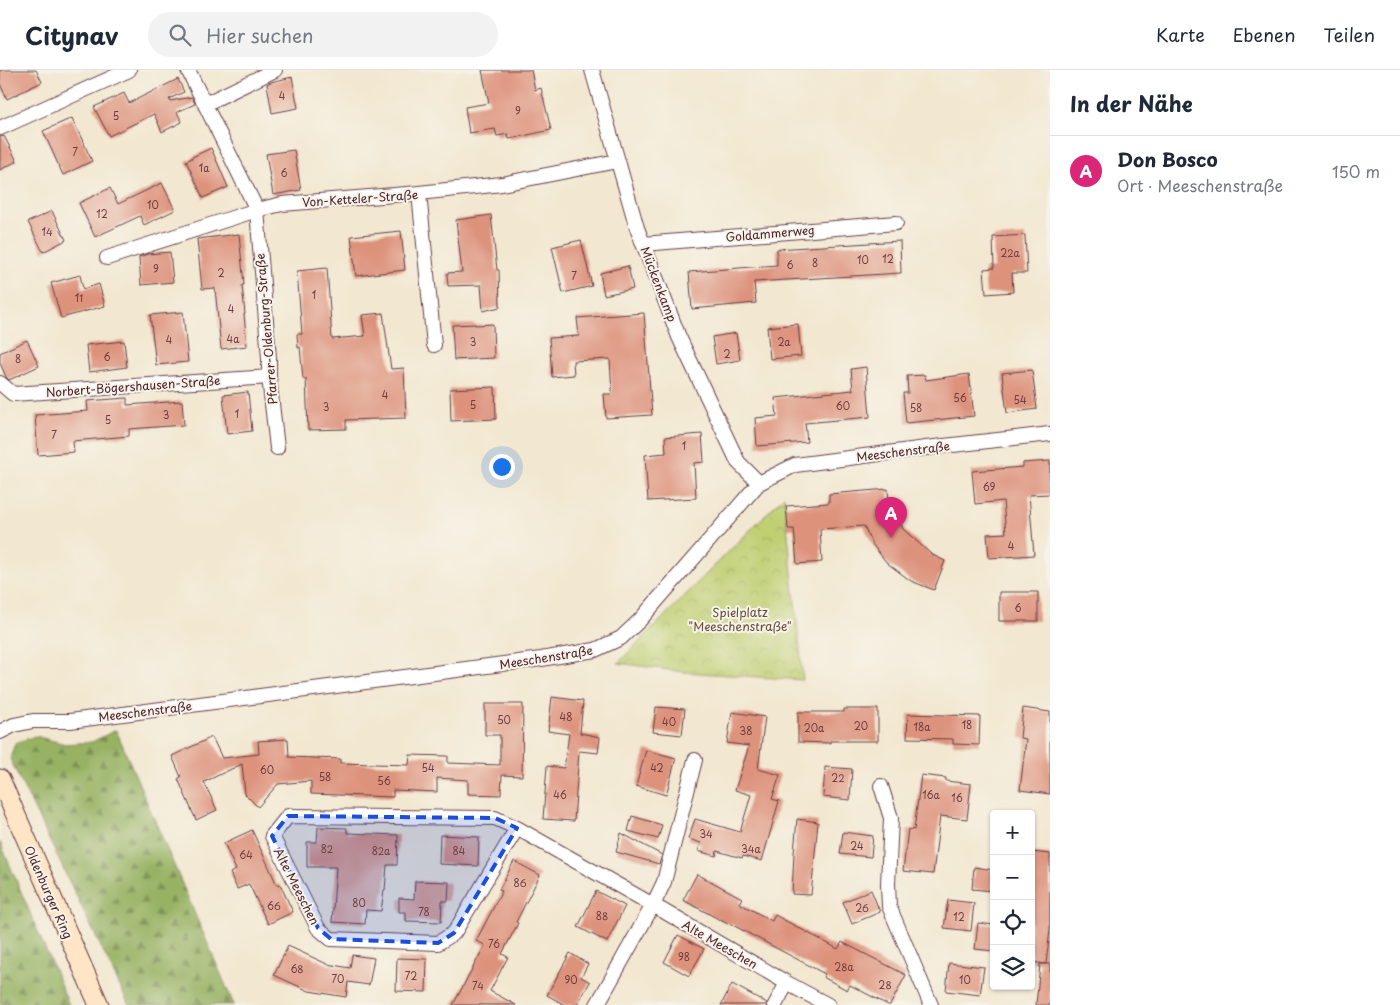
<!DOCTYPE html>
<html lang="de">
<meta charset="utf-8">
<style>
:root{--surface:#fff;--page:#f2f2f3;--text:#1f2937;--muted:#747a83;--line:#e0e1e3;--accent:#db2777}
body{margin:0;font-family:"Playpen Sans",sans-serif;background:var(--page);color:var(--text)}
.controls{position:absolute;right:15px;bottom:15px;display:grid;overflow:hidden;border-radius:5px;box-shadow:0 1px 4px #0004}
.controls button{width:45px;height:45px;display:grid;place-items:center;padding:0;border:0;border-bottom:1px solid var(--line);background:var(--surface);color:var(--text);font:25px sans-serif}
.you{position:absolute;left:501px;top:396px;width:18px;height:18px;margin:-12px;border:4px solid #fff;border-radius:50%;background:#1a73e8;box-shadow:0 0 0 8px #1a73e833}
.badge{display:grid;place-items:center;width:32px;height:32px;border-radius:50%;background:var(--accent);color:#fff;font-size:16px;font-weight:700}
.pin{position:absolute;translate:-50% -41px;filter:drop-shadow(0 1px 2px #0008)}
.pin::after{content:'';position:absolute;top:26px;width:18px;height:15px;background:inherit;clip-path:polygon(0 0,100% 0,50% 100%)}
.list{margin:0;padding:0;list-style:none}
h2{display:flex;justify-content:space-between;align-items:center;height:65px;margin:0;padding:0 20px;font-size:21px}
h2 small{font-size:16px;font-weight:400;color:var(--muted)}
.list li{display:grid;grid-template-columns:32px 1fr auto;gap:15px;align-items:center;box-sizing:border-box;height:70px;padding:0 20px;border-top:1px solid var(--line)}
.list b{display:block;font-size:19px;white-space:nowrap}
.list p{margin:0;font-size:16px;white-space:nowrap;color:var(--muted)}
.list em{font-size:16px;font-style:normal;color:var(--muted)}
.icon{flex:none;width:28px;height:28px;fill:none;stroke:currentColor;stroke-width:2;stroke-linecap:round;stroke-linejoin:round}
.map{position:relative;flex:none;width:1050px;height:935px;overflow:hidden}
header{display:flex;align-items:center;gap:30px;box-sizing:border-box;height:70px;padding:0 25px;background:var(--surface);border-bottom:1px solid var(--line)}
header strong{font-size:24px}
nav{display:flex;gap:28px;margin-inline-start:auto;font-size:18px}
.search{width:350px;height:45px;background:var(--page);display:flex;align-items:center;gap:12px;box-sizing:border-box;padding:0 18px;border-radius:28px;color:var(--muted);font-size:19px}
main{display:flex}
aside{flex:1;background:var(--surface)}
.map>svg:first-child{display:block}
.forest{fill:url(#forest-firs);stroke:#706848}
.park{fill:url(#park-crowns);stroke:#84774e}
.building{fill:#dd927b}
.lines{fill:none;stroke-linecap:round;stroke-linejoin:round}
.minor-casing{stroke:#633d44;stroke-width:16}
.secondary-casing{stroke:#633d44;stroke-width:21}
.minor{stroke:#fff;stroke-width:14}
.secondary{stroke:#fee5c5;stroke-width:19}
.marked{fill:#1d4ed8;fill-opacity:0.2;stroke:#1d4ed8;stroke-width:4;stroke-dasharray:10 6;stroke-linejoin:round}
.labels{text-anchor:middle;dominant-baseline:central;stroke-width:4;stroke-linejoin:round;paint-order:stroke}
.number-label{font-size:10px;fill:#6f3c3f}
.street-label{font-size:12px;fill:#4a1f2b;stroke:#f7f3e8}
.park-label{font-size:12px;fill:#674b3d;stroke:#f7f3e8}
</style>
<header>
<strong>Citynav</strong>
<div class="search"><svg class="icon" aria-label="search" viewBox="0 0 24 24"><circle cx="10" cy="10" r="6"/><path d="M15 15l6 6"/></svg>Hier suchen</div>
<nav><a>Karte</a><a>Ebenen</a><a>Teilen</a></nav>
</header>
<main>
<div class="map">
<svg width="1050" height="935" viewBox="0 0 1050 935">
<defs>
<pattern id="forest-firs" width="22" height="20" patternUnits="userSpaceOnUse" patternTransform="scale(1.25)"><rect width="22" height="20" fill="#97b264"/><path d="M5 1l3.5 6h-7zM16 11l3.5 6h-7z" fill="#7d9053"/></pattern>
<pattern id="park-crowns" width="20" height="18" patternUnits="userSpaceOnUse" patternTransform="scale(1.25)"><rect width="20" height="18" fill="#bfcf72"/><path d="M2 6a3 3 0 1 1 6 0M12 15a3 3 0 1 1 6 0" fill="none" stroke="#a6b163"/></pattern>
</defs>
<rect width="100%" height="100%" fill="#f7f3e8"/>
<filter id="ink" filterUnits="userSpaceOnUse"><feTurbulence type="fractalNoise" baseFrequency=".02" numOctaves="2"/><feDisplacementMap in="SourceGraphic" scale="10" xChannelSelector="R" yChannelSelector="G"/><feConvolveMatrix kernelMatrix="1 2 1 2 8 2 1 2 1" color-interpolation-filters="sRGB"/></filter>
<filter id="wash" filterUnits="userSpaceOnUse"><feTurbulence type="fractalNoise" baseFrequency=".0096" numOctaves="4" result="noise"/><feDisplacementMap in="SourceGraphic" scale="20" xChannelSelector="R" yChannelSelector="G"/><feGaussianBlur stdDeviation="1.12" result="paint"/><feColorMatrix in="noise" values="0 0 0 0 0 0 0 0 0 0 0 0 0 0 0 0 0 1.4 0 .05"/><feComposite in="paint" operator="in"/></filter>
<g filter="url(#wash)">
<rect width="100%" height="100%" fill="#f2e7d0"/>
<path class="forest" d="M 116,660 L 234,935 L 129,935 L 10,689 L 15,673 L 35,666 L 65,674 L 92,672 Z
M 0,772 L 69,935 L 0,935 Z"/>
<path class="park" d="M 784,426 L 803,610 L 684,602 L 618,593 Z"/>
<g id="blocks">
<path class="building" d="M 0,0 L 36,0 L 42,12 L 7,29 L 0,14 Z
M 482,0 L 531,0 L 535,20 L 541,18 L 551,60 L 509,69 L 508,64 L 497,66 L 495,59 L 469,63 L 465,37 L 489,33 Z
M 292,7 L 298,38 L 272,43 L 267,14 L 271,12 Z
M 178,9 L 184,22 L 169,29 L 170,31 L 192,27 L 195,34 L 177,42 L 182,52 L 162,62 L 154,44 L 109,66 L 94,37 L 124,23 L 129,33 Z
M 72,48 L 92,91 L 63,105 L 43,61 Z
M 4,66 L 17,91 L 0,100 L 0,67 Z
M 211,78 L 228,117 L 203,128 L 186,91 L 192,88 L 192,87 Z
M 294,80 L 301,120 L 273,125 L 266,84 Z
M 162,113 L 175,140 L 144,155 L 140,146 L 95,167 L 79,133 L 110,118 L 118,134 Z
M 52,141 L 66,170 L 43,182 L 28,152 Z
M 491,145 L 497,200 L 499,200 L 500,237 L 483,241 L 481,215 L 448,216 L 447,203 L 462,202 L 456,150 Z
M 401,161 L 405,200 L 356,206 L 351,166 Z
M 239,164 L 244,215 L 242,215 L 245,244 L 244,244 L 247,276 L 221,279 L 215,218 L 202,219 L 197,169 Z
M 1025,165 L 1027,203 L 1012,203 L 1013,222 L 986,224 L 984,199 L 994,198 L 993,167 Z
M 581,170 L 592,216 L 563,223 L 552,177 Z
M 900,171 L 901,203 L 754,212 L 756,233 L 692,239 L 689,202 L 777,195 L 777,179 Z
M 170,182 L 173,212 L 141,215 L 139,187 L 148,184 Z
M 628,196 L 633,219 L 604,225 L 600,203 Z
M 327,198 L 332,269 L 365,266 L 362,245 L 383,243 L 391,299 L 404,298 L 406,348 L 346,350 L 346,359 L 308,360 L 306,309 L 303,309 L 300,277 L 298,278 L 297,264 L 302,264 L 297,201 Z
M 80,205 L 83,219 L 99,214 L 105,236 L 61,248 L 51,213 Z
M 183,242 L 188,292 L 156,295 L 150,245 Z
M 644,243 L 652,345 L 606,348 L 604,324 L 612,324 L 610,289 L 573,291 L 574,305 L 552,307 L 549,268 L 579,266 L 577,248 Z
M 475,254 L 475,255 L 493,254 L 494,288 L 454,290 L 452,255 Z
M 798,254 L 801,286 L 770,289 L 767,257 Z
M 736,263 L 740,290 L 716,294 L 712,267 Z
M 27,270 L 39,296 L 9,310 L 6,307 L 0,293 L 0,283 Z
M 124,271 L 127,297 L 89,302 L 86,275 Z
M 866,297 L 870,347 L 805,353 L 807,372 L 757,376 L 755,348 L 777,346 L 775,328 L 853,320 L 851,299 Z
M 1032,300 L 1037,339 L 1007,343 L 1002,303 Z
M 969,304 L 974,346 L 906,353 L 903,323 L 908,323 L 907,306 L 925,305 L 926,310 Z
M 495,317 L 496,349 L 451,351 L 450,319 Z
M 248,322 L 252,361 L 227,364 L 223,325 Z
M 127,328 L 127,335 L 182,331 L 184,355 L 129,359 L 129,366 L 73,371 L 74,382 L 38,385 L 35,345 L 88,341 L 87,331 Z
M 702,364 L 704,392 L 694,393 L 696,428 L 648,431 L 645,385 L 666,383 L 665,367 Z
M 1050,391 L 1050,424 L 1029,425 L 1034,485 L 989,488 L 987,464 L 1006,463 L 1003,431 L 975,434 L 972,401 L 1023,397 L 1023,393 Z
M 888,419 L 889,432 L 893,432 L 903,459 L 931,484 L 945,491 L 934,520 L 911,511 L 887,493 L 872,474 L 864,456 L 820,459 L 822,492 L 797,494 L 794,459 L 788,459 L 786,436 L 829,433 L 829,424 Z
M 999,522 L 1038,522 L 1038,551 L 999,551 Z
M 552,627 L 583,631 L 580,663 L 600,667 L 598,683 L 579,681 L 574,751 L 543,749 L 547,696 L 564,698 L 569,664 L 548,661 Z
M 485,634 L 523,634 L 522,706 L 502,705 L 501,725 L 468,724 L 468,710 L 437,708 L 437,722 L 393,720 L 393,727 L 311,724 L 311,711 L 278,714 L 258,737 L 245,724 L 242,694 L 204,712 L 217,740 L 196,750 L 178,709 L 181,707 L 172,686 L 212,667 L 222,688 L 259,684 L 258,671 L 288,669 L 289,687 L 340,689 L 340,693 L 409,695 L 410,685 L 448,686 L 448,693 L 500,695 L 500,665 L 485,665 Z
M 656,637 L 685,639 L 682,665 L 653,662 Z
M 1023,638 L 1050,642 L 1050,724 L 1020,720 L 1026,669 L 1020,668 Z
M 844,639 L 878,639 L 878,671 L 830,671 L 830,673 L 798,672 L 798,642 L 844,642 Z
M 732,642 L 765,647 L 758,699 L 780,705 L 772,729 L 779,731 L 762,791 L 743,786 L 742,788 L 717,781 L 716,786 L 698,781 L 701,773 L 688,769 L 695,749 L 740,762 L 751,725 L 735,720 L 749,676 L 727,673 Z
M 908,644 L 980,646 L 979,675 L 953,674 L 953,669 L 907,668 Z
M 646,680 L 676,688 L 666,725 L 636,716 Z
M 825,697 L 852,699 L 850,730 L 823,727 Z
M 921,705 L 946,708 L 946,711 L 971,714 L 967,749 L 940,746 L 933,804 L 903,801 L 908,759 L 914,760 Z
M 632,746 L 662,755 L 658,769 L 628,761 Z
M 797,749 L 818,752 L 811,825 L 792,824 L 794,783 Z
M 318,757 L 347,758 L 347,763 L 398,765 L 397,795 L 387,795 L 385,820 L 384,820 L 381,841 L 366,840 L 365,854 L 332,852 L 336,797 L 307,797 L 307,772 L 317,772 Z
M 252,760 L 277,815 L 280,814 L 293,842 L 268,854 L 249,814 L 237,819 L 230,803 L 236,800 L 224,773 Z
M 843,762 L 873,766 L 871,787 L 840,784 Z
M 621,763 L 662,785 L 659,794 L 616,782 Z
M 440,765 L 479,767 L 478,796 L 439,794 Z
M 1031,782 L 1050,784 L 1050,860 L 1046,894 L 1031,892 Z
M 514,791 L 540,805 L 516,852 L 518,853 L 502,884 L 508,887 L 490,921 L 516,935 L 453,935 L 485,875 L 476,871 L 502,821 L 499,820 Z
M 974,797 L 994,800 L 993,821 L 972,819 Z
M 697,804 L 742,828 L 739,833 L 772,851 L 775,845 L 838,879 L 842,872 L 906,905 L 890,935 L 888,935 L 850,915 L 847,920 L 823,907 L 825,904 L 729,853 L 728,854 L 683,830 Z
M 415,811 L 449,812 L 448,831 L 442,831 L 441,852 L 406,851 L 406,842 L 399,842 L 399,828 L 414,829 Z
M 871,820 L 880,842 L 852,854 L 843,832 Z
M 596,821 L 625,836 L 607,872 L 578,857 Z
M 948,830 L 974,833 L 971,861 L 944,858 Z
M 978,853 L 994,855 L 994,881 L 975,879 Z
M 678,865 L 704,879 L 689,906 L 664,892 Z
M 288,876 L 327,894 L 350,898 L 352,885 L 374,888 L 369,915 L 348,912 L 346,927 L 309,921 L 274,905 Z
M 570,883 L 588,894 L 581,907 L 590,912 L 577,935 L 565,935 L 547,925 Z
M 397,888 L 427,889 L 426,922 L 396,921 Z
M 949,893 L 984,897 L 980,925 L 946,921 Z
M 1040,894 L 1050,894 L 1050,935 L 1036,935 Z
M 732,914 L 767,933 L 766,935 L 721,935 Z"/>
</g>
</g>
<g filter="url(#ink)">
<use href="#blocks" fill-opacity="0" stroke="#633d44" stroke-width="1"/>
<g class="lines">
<g class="minor-casing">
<path id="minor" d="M 188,0 L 257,140 L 269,288 L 269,307 L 277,378
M 592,0 L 637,158 L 679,267 L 738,392 L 759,413
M 205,34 L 275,0
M 0,58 L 129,0
M 419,123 L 434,275
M 643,174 L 896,153
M 107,188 L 257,140 L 282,134 L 419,123 L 502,114 L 617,91
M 0,313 L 13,324 L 269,307
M 0,662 L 14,655 L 33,651 L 70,651 L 541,589 L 595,580 L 621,568 L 640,550 L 759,413 L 795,395 L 926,378 L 1050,364
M 881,716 L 891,748 L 888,814 L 889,836 L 931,935
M 517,758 L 454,863 L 438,873 L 331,869 L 318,858 L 272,766 L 288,746 L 495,748 L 517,758 L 653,835 L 787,913 L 828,935
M 597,935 L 653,835 L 664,812 L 695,690
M 775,935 L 787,913"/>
</g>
<g class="secondary-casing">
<path id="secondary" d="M 0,709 L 99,935"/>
</g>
<use href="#minor" class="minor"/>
<use href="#secondary" class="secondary"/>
</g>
</g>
<path class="marked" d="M 288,746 L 495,748 L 517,758 L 454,863 L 438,873 L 331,869 L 318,858 L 272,766 Z"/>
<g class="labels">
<g class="number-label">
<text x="282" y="25">4</text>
<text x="518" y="40">9</text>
<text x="116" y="45">5</text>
<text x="75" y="81">7</text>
<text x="204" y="97">1a</text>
<text x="284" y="102">6</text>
<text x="153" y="134">10</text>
<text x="102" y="143">12</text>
<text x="47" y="161">14</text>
<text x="1010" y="182">22a</text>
<text x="888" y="188">12</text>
<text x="863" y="189">10</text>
<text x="815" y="192">8</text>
<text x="790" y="194">6</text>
<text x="156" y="198">9</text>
<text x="221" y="202">2</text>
<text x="574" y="205">7</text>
<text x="314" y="224">1</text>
<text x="79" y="227">11</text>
<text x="231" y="238">4</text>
<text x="233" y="268">4a</text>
<text x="169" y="269">4</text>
<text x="473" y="271">3</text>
<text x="784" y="271">2a</text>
<text x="727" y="283">2</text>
<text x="107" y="286">6</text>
<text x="18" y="288">8</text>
<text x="385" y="324">4</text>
<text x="960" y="327">56</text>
<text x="1020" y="329">54</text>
<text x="473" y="334">5</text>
<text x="843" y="335">60</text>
<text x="326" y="336">3</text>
<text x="916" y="337">58</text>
<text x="237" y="343">1</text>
<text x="166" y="344">3</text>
<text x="108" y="349">5</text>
<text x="54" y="364">7</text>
<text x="684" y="375">1</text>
<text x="989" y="416">69</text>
<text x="1011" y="475">4</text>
<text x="1018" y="537">6</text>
<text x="566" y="646">48</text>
<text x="504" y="649">50</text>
<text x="669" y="651">40</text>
<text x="967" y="654">18</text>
<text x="861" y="655">20</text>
<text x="922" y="656">18a</text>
<text x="814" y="657">20a</text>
<text x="746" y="660">38</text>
<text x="428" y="697">54</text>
<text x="657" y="697">42</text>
<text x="267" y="699">60</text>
<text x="325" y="706">58</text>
<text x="838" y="707">22</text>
<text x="384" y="710">56</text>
<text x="560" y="724">46</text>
<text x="931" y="724">16a</text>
<text x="957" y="727">16</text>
<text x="706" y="763">34</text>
<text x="857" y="775">24</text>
<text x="327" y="778">82</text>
<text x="751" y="778">34a</text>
<text x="381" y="780">82a</text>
<text x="459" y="780">84</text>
<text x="246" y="784">64</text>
<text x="520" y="812">86</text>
<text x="359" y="832">80</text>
<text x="274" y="835">66</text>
<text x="862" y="837">26</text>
<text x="424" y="841">78</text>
<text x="602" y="845">88</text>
<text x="959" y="846">12</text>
<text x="494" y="873">76</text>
<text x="684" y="886">98</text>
<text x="844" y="896">28a</text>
<text x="297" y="898">68</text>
<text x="411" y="905">72</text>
<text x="338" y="908">70</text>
<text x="571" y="909">90</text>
<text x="965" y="909">10</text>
<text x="885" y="914">28</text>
<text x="478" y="915">74</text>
</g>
<g class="street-label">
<text transform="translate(360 128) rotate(-4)">Von-Ketteler-Straße</text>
<text transform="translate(770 163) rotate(-5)">Goldammerweg</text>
<text transform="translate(659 214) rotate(69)">Mückenkamp</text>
<text transform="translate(266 259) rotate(-95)">Pfarrer-Oldenburg-Straße</text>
<text transform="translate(133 316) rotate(-4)">Norbert-Bögershausen-Straße</text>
<text transform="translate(903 381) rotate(-7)">Meeschenstraße</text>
<text transform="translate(546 587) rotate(-9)">Meeschenstraße</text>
<text transform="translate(145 641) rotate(-7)">Meeschenstraße</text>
<text transform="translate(297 816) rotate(63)">Alte Meeschen</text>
<text transform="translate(49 822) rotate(66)">Oldenburger Ring</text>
<text transform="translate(720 874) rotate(30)">Alte Meeschen</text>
</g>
<g class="park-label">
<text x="740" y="542">Spielplatz<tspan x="740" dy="14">"Meeschenstraße"</tspan></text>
</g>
</g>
</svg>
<div class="controls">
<button>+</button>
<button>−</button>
<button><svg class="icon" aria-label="locate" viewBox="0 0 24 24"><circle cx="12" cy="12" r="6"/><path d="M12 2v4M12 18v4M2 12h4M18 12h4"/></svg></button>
<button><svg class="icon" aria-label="layers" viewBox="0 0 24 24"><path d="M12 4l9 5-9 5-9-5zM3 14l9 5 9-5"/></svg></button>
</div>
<div class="you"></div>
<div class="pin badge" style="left:891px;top:468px">A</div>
</div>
<aside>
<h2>In der Nähe<small></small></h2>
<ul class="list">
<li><span class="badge">A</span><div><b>Don Bosco</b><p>Ort · Meeschenstraße</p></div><em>150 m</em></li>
</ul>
</aside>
</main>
